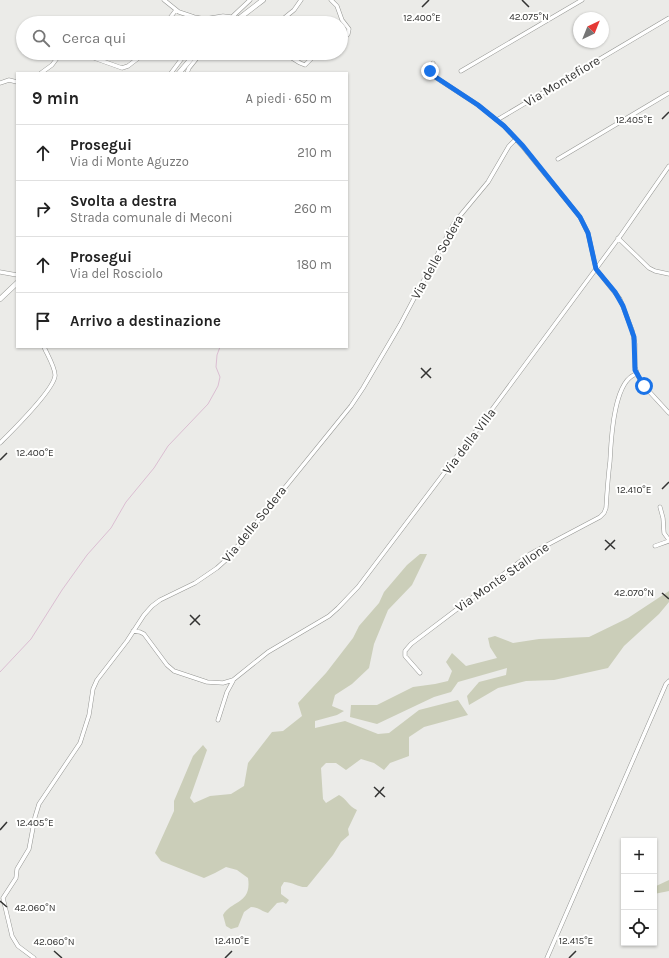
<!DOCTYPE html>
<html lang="it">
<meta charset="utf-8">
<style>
:root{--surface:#fff;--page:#f2f2f2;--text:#222;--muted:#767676;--line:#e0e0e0}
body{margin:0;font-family:Karla,sans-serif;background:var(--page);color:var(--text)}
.controls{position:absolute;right:12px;bottom:12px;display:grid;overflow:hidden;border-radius:0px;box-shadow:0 1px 3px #0004}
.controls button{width:36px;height:36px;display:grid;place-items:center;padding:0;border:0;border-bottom:1px solid var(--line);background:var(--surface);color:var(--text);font:20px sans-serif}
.compass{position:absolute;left:573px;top:12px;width:36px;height:36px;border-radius:50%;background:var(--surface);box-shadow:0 1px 3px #0004;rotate:43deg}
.stop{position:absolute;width:12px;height:12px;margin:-9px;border:3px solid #1a73e8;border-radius:50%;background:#fff}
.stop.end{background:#1a73e8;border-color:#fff;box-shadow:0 1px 4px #0008}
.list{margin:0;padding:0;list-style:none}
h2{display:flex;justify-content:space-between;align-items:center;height:52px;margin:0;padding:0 16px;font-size:17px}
h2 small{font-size:13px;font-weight:400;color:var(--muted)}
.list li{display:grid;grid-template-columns:26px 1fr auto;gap:12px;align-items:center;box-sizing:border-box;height:56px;padding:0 16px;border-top:1px solid var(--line)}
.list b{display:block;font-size:15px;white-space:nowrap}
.list p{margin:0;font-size:13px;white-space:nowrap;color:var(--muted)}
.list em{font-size:13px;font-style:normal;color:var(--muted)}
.icon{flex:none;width:22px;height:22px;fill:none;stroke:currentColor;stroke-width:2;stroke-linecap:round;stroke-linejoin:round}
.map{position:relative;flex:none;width:669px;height:958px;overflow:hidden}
.search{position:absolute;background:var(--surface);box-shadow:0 1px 3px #0004;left:16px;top:16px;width:332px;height:44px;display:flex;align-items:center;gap:10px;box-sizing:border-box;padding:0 14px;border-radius:22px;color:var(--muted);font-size:15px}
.panel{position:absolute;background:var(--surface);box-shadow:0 1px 3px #0004;left:16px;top:72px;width:332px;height:276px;border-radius:0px}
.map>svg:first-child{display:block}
.green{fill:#cbceb9}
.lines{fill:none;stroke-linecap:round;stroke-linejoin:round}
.stream{stroke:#dbbed2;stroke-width:1}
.minor-casing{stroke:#959693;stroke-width:4.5}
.tertiary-casing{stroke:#959693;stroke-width:5.5}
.minor{stroke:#fff;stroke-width:3.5}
.tertiary{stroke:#fff;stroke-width:4.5}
.route{stroke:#1a73e8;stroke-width:5}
.ticks{fill:none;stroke:#333332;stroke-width:1.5}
.labels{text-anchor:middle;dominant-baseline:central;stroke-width:4;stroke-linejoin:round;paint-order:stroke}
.street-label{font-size:13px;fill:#333332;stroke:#fffffe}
.ticks-label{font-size:10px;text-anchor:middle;fill:#333332;stroke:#fffffe;stroke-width:4;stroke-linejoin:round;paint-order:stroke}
</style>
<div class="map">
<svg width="669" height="958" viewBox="0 0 669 958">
<rect width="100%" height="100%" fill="#ebebe8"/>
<path class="green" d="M 420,554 L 427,554 L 412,585 L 388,610 L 374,644 L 369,668 L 352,684 L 335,695 L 332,706 L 344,711 L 337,715 L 315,721 L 315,728 L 345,721 L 378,734 L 389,733 L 419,710 L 458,700 L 468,715 L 424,727 L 409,737 L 409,756 L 390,763 L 384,770 L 374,763 L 361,759 L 346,770 L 336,763 L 326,763 L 321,768 L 323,799 L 326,803 L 339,795 C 346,798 349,807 357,810 L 348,829 L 349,835 L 341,842 L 333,855 L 307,887 C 299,888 293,882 284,882 L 281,887 L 281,894 L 289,900 L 286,904 L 283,902 L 277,903 L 268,913 C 261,911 258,907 251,907 L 244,912 L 238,927 L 231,929 L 226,926 L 223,915 C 232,900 252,904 248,878 L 237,870 L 226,867 L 215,873 L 204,878 L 161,861 L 155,853 L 174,811 L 174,801 L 193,756 L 203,745 L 207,750 L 190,798 L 194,803 L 210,796 L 231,794 L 244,786 L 248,763 L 272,732 L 283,731 L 302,716 L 298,703 L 326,673 L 353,638 L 359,626 L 379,603 L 384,592 L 407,565 Z
M 669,591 L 669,602 L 659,614 L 624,646 L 608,668 L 554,680 L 526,681 L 498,688 L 469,705 L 467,696 L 479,682 L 506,675 L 507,668 L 458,682 L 451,692 L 434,697 L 377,724 L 350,717 L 351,705 L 377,705 L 413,687 L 435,684 L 448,681 L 452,671 L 446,662 L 452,653 L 466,666 L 497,658 L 490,647 L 488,638 L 495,636 L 513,643 L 539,639 L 589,637 L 628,618 Z
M 669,880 L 669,891 L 654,894 L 654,887 Z"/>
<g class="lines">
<path class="stream" d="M 0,672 L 31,639 L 62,590 L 87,555 L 111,528 L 126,502 L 154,468 L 168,446 L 208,404 L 218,386 L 220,377 L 216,367 L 217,355 L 220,347"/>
<g class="minor-casing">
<path id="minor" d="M 164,0 L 179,12 L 194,17 L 205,19 L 223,16 L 240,18
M 331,0 L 337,6 L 342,20 L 349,29 L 348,34 L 341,42
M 232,17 L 250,0
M 166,23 L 176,10
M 212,23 L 224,17
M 278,23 L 294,10 L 301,0
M 80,53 L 122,68 L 128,66 L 145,53
M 284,53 L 300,63 L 305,65 L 317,53
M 433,63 L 429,69 L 432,75 L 478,105 L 504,126 L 523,147 L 580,217 L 588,233 L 596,269 L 620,299 L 632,330 L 635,344 L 635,367 L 638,376 L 646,388 L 669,413
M 461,71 L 582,0
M 41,73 L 52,65 L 61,53
M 171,73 L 186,53
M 187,73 L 189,68 L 201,53
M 0,83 L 9,80 L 17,82
M 497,120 L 669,18
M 558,159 L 669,93
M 618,238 L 649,268 L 655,271 L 669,274
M 0,272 L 17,275
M 0,443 C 12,431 53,391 55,376 C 56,369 47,354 44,347
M 660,507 L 663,518 L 664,533 L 669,540
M 655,546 L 669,541
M 133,631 L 140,632 L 144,634 L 167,665 L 174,671 L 207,682 L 223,683 L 233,680 L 268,652 L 329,616 L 338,608 L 358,587 L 479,427 L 621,235 L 669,166
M 420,673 L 405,656 L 405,651 L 411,644 L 530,554 L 600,517 L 604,513 L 606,508 C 607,492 608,477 610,461 C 611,442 613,379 637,374
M 218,720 L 227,692 L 233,681
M 3,898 L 16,878 L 17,869 L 29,849 L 35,817 L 39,804 L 80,743 L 89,715 L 93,689 L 97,680 L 127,641 L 144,615 L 152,606 L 160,600 L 195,583 L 217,568 L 227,559 L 351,406 L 363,388 L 400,325 L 454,223 L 488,182 L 509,146 L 516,139
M 3,898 L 12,936 L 18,946 L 34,958
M 547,958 L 666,684 L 669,681"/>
</g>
<g class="tertiary-casing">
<path id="tertiary" d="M 233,23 L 263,0
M 179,73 L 196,53
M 0,299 L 17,283"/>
</g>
<use href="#minor" class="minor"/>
<use href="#tertiary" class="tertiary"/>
</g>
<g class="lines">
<path class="route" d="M 430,71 L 434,76 L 478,105 L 504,126 L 523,146 L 580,217 L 588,233 L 596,269 L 615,292 L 623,306 L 634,337 L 635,370 L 644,386"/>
</g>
<path class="ticks" d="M 522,0 L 529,7M 422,7 L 429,0M 662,119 L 669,112M 421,368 L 431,378M 421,378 L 431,368M 0,460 L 7,453M 662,489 L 669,482M 605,540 L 615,549M 605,550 L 615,540M 662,593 L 669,599M 190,615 L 200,625M 190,625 L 200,615M 374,787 L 385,797M 375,797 L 384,787M 0,830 L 7,822M 0,901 L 7,907M 54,951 L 62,958M 225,958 L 232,951M 569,958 L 576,951"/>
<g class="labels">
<g class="street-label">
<text transform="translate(562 81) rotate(-31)">Via Montefiore</text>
<text transform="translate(437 257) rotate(-61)">Via delle Sodera</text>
<text transform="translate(469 441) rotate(-53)">Via della Villa</text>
<text transform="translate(254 524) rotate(-51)">Via delle Sodera</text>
<text transform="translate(502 577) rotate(-35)">Via Monte Stallone</text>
</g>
</g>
<g class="ticks-label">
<text x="529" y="20">42.075°N</text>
<text x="422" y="21">12.400°E</text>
<text x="634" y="123">12.405°E</text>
<text x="35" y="456">12.400°E</text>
<text x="634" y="493">12.410°E</text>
<text x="634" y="596">42.070°N</text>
<text x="35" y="826">12.405°E</text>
<text x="35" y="911">42.060°N</text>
<text x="232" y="944">12.410°E</text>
<text x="576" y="944">12.415°E</text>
<text x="54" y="945">42.060°N</text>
</g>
</svg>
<div class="controls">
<button>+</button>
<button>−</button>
<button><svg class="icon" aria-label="locate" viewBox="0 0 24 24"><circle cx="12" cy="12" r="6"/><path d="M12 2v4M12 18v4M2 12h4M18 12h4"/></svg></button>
</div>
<svg class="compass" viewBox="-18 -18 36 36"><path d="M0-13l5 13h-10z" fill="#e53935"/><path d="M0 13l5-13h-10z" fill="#767676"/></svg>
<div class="stop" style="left:644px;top:386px"></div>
<div class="stop end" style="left:430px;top:71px"></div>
<div class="search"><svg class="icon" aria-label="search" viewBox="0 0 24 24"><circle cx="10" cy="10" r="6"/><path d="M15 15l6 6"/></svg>Cerca qui</div>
<section class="panel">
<h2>9 min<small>A piedi · 650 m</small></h2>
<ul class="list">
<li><svg class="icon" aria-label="ahead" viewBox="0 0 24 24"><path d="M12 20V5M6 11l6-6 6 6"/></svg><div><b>Prosegui</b><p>Via di Monte Aguzzo</p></div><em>210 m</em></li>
<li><svg class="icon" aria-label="right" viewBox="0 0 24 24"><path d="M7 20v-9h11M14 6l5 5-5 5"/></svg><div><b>Svolta a destra</b><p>Strada comunale di Meconi</p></div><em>260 m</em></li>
<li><svg class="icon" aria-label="ahead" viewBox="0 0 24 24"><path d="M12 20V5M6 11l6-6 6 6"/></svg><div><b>Prosegui</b><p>Via del Rosciolo</p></div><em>180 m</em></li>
<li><svg class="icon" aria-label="arrive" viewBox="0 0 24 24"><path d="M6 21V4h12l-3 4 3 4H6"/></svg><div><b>Arrivo a destinazione</b></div></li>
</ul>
</section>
</div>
